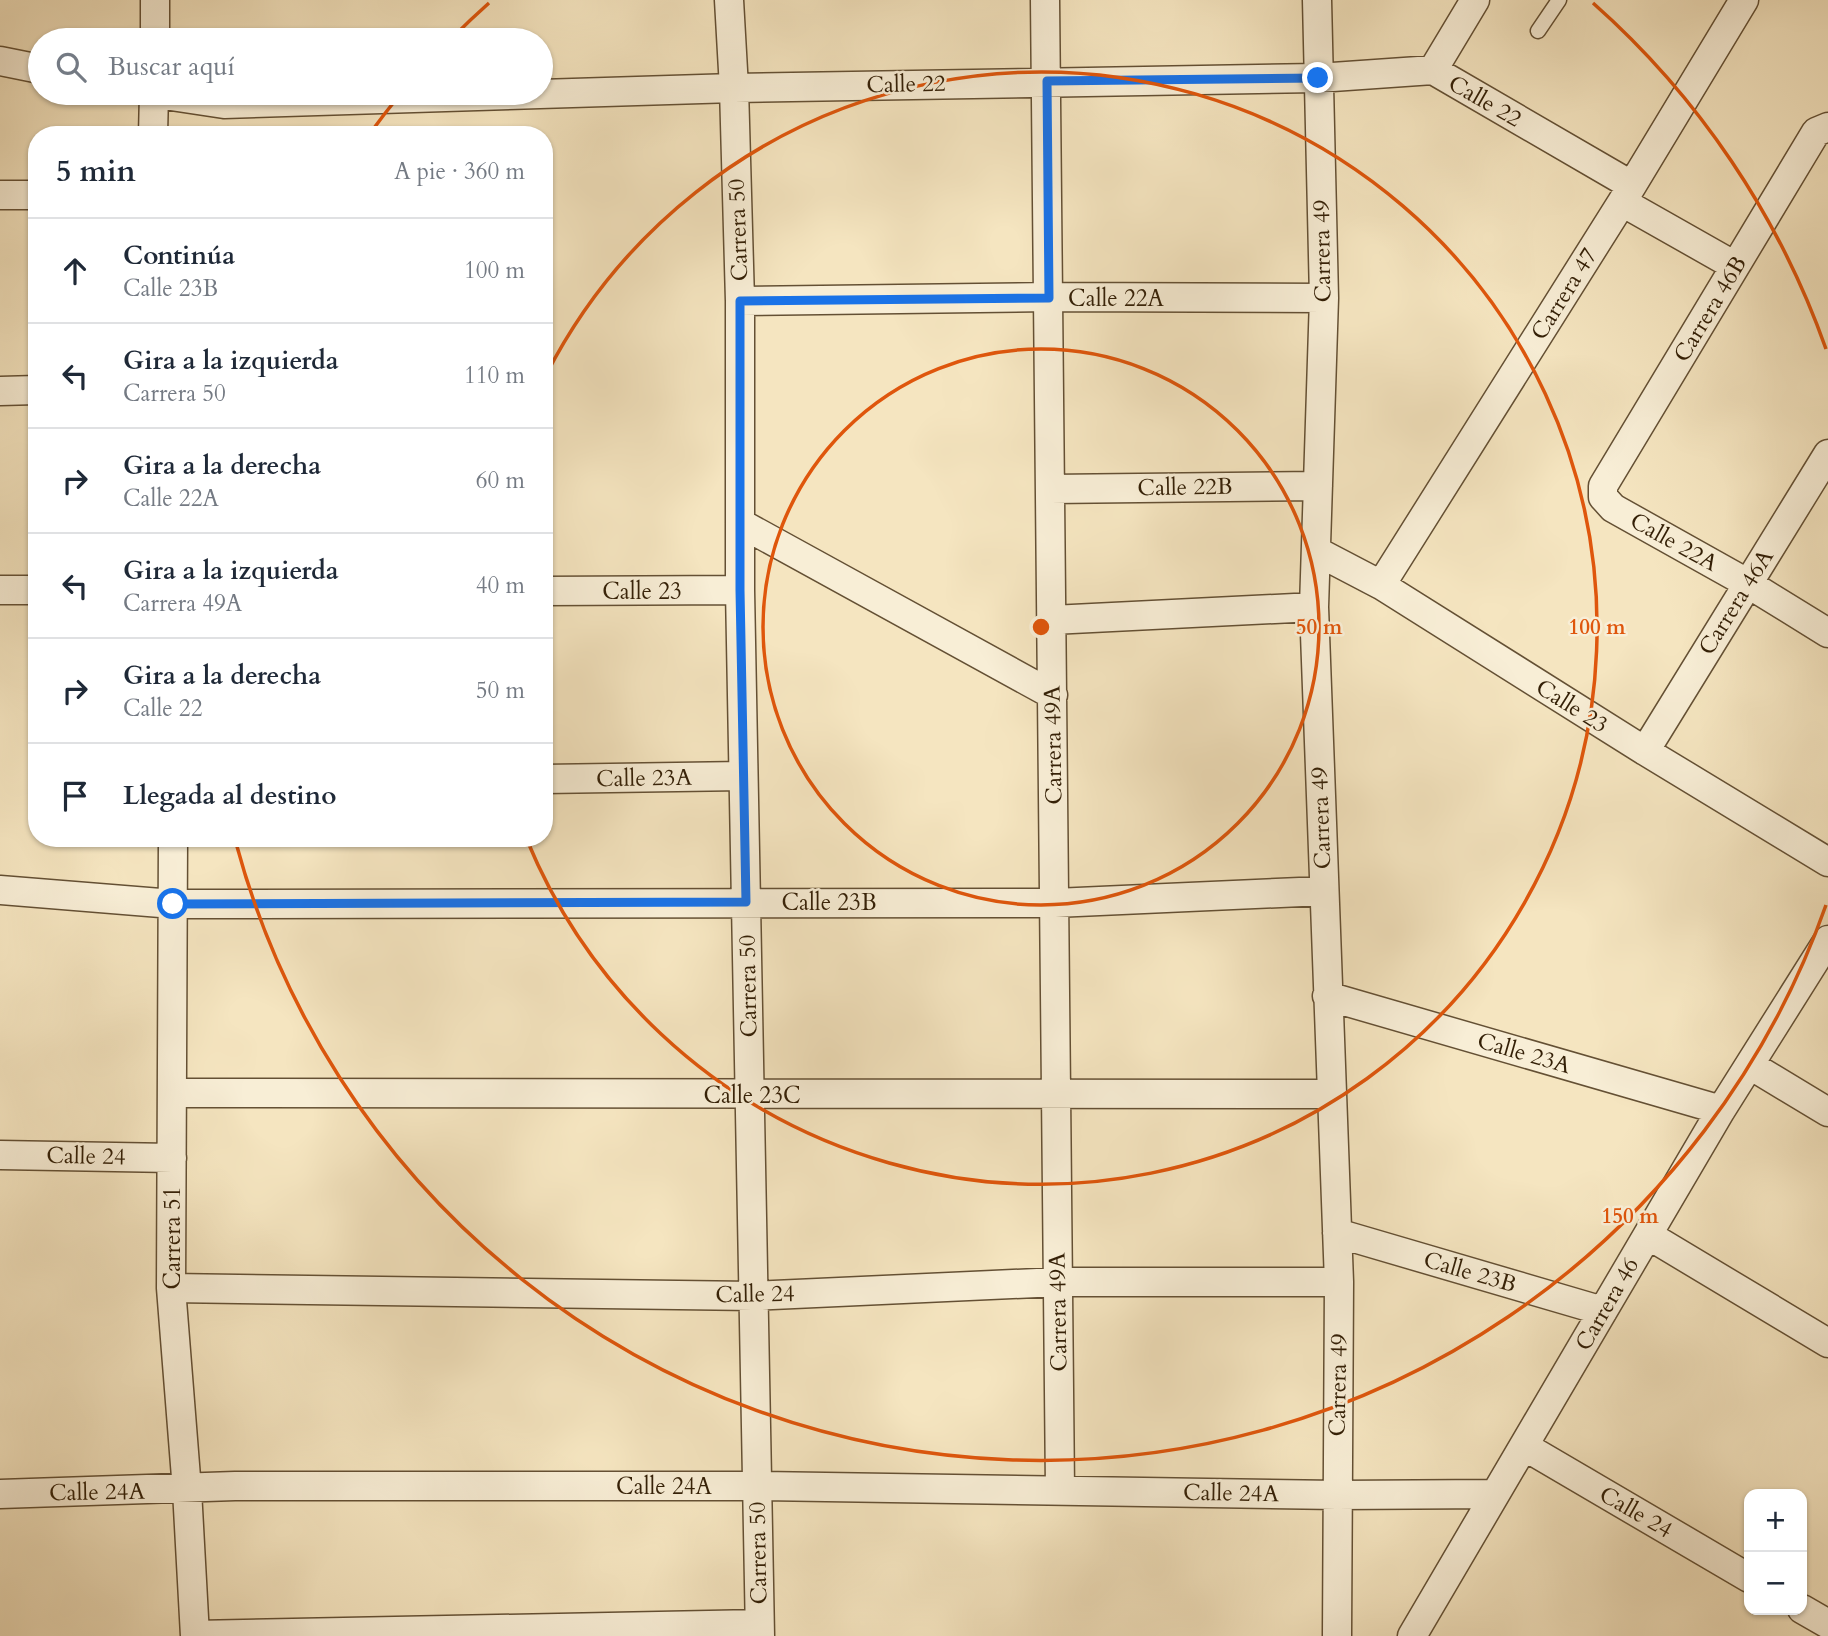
<!DOCTYPE html>
<html lang="es">
<meta charset="utf-8">
<style>
:root{--surface:#fff;--page:#f2f2f3;--text:#1f2937;--muted:#747a83;--line:#e0e1e3}
body{margin:0;font-family:Cardo,serif;background:var(--page);color:var(--text)}
.controls{position:absolute;right:21px;bottom:21px;display:grid;overflow:hidden;border-radius:14px;box-shadow:0 2px 5px #0004}
.controls button{width:63px;height:63px;display:grid;place-items:center;padding:0;border:0;border-bottom:2px solid var(--line);background:var(--surface);color:var(--text);font:35px sans-serif}
.stop{position:absolute;width:21px;height:21px;margin:-16px;border:5px solid #1a73e8;border-radius:50%;background:#fff}
.stop.end{background:#1a73e8;border-color:#fff;box-shadow:0 2px 7px #0008}
.list{margin:0;padding:0;list-style:none}
h2{display:flex;justify-content:space-between;align-items:center;height:91px;margin:0;padding:0 28px;font-size:30px}
h2 small{font-size:23px;font-weight:400;color:var(--muted)}
.list li{display:grid;grid-template-columns:46px 1fr auto;gap:21px;align-items:center;box-sizing:border-box;height:105px;padding:0 28px;border-top:2px solid var(--line)}
.list b{display:block;font-size:26px;white-space:nowrap}
.list p{margin:0;font-size:23px;white-space:nowrap;color:var(--muted)}
.list em{font-size:23px;font-style:normal;color:var(--muted)}
.icon{flex:none;width:38px;height:38px;fill:none;stroke:currentColor;stroke-width:2;stroke-linecap:round;stroke-linejoin:round}
.map{position:relative;flex:none;width:1828px;height:1636px;overflow:hidden}
.search{position:absolute;background:var(--surface);box-shadow:0 2px 5px #0004;left:28px;top:28px;width:525px;height:77px;display:flex;align-items:center;gap:18px;box-sizing:border-box;padding:0 24px;border-radius:38px;color:var(--muted);font-size:26px}
.panel{position:absolute;background:var(--surface);box-shadow:0 2px 5px #0004;left:28px;top:126px;width:525px;height:721px;border-radius:28px}
.map>svg:first-child{display:block}
.lines{fill:none;stroke-linecap:round;stroke-linejoin:round}
.service-casing{stroke:#645034;stroke-width:17}
.minor-casing{stroke:#645034;stroke-width:31}
.service{stroke:#f8eed6;stroke-width:14}
.minor{stroke:#f8eed6;stroke-width:28}
.route{stroke:#1a73e8;stroke-width:9}
.ring{fill:none;stroke:#df560c;stroke-width:3.5}
.labels{text-anchor:middle;dominant-baseline:central;stroke-width:5;stroke-linejoin:round;paint-order:stroke}
.street-label{font-size:23px;fill:#331f06;stroke:#f8eed6}
.centre{fill:#df560c;stroke:#f8eed6;stroke-width:3.5}
.ring-label{font-size:21px;text-anchor:middle;font-weight:bold;fill:#df560c;stroke:#f8eed6;stroke-width:5;stroke-linejoin:round;paint-order:stroke}
</style>
<div class="map">
<svg width="1828" height="1636" viewBox="0 0 1828 1636">
<rect width="100%" height="100%" fill="#f5e5c0"/>
<filter id="stains"><feTurbulence type="fractalNoise" baseFrequency=".00286" numOctaves="4"/><feColorMatrix values="0 0 0 0 .2 0 0 0 0 .09 0 0 0 0 .02 0 0 0 .5 -.17"/></filter>
<radialGradient id="worn" r=".72"><stop offset=".6" stop-color="#630" stop-opacity="0"/><stop offset="1" stop-color="#630" stop-opacity=".3"/></radialGradient>
<g class="lines">
<g class="service-casing">
<path id="service" d="M 1538,31 L 1559,0"/>
</g>
<g class="minor-casing">
<path id="minor" d="M 729,0 L 734,88 L 740,301 L 740,590 L 760,1636
M 1045,0 L 1060,1490
M 1317,0 L 1324,298 L 1314,607 L 1339,1282 L 1337,1636
M 155,40 L 155,0
M 0,61 L 40,69
M 1433,70 L 1475,0
M 151,93 L 224,104 L 734,88 L 1318,78 L 1433,70 L 1631,185
M 1828,127 L 1816,132 L 1603,486 L 1603,497 L 1613,508 L 1747,583 L 1828,633
M 153,135 L 154,93
M 0,195 L 37,195
M 1622,202 L 1735,266
M 740,301 L 1049,297 L 1324,298
M 0,391 L 37,390
M 1051,489 L 1318,486
M 740,523 L 1053,695
M 1316,551 L 1381,585 L 1645,751 L 1828,862
M 1381,585 L 1622,202 L 1744,0
M 0,590 L 37,590
M 544,591 L 740,590
M 1052,620 L 1314,607
M 1645,751 L 1828,454
M 544,779 L 743,776
M 173,838 L 171,1288 L 187,1490 L 195,1636
M 0,890 L 173,904 L 1055,903 L 1323,891
M 1327,996 L 1721,1110
M 1750,1065 L 1828,1112
M 172,1093 L 1331,1094
M 0,1155 L 172,1158
M 1337,1233 L 1603,1311
M 1648,1235 L 1828,1343
M 171,1288 L 753,1296 L 1058,1282 L 1339,1282
M 1524,1446 L 1749,1578
M 0,1494 L 235,1486 L 757,1486 L 1337,1495 L 1495,1494
M 1802,1609 L 1828,1624
M 195,1635 L 759,1624
M 1412,1636 L 1721,1110 L 1828,940"/>
</g>
<use href="#service" class="service"/>
<use href="#minor" class="minor"/>
</g>
<g class="lines">
<path class="route" d="M 173,904 L 746,902 L 740,590 L 740,301 L 1049,298 L 1047,81 L 1318,78"/>
</g>
<g class="ring">
<circle cx="1041" cy="627" r="278"/>
<path d="M546 375A556 556 0 1 1 527 840"/>
<path d="M1826 905A833 833 0 0 1 236 843M371 132A833 833 0 0 1 398 97M452 38A833 833 0 0 1 489 3M1593 3A833 833 0 0 1 1826 349"/>
</g>
<g class="labels">
<g class="street-label">
<text transform="translate(906 84) rotate(-1)">Calle 22</text>
<text transform="translate(1485 101) rotate(30)">Calle 22</text>
<text transform="translate(738 230) rotate(-92)">Carrera 50</text>
<text transform="translate(1322 251) rotate(-91)">Carrera 49</text>
<text transform="translate(1564 294) rotate(-58)">Carrera 47</text>
<text x="1116" y="298">Calle 22A</text>
<text transform="translate(1710 309) rotate(-59)">Carrera 46B</text>
<text transform="translate(1185 487) rotate(-1)">Calle 22B</text>
<text transform="translate(1674 542) rotate(29)">Calle 22A</text>
<text x="642" y="591">Calle 23</text>
<text transform="translate(1736 602) rotate(-58)">Carrera 46A</text>
<text transform="translate(1572 706) rotate(32)">Calle 23</text>
<text transform="translate(1053 745) rotate(-91)">Carrera 49A</text>
<text transform="translate(644 778) rotate(-1)">Calle 23A</text>
<text transform="translate(1321 818) rotate(-92)">Carrera 49</text>
<text x="829" y="902">Calle 23B</text>
<text transform="translate(748 986) rotate(-91)">Carrera 50</text>
<text transform="translate(1524 1053) rotate(16)">Calle 23A</text>
<text x="752" y="1095">Calle 23C</text>
<text transform="translate(86 1156) rotate(1)">Calle 24</text>
<text transform="translate(172 1238) rotate(-90)">Carrera 51</text>
<text transform="translate(1470 1272) rotate(16)">Calle 23B</text>
<text transform="translate(755 1294) rotate(-1)">Calle 24</text>
<text transform="translate(1607 1304) rotate(-60)">Carrera 46</text>
<text transform="translate(1058 1312) rotate(-91)">Carrera 49A</text>
<text transform="translate(1338 1385) rotate(-89)">Carrera 49</text>
<text x="664" y="1486">Calle 24A</text>
<text transform="translate(97 1492) rotate(-1)">Calle 24A</text>
<text transform="translate(1231 1493) rotate(1)">Calle 24A</text>
<text transform="translate(1636 1512) rotate(30)">Calle 24</text>
<text transform="translate(758 1553) rotate(-91)">Carrera 50</text>
</g>
</g>
<circle cx="1041" cy="627" r="10" class="centre"/>
<g class="ring-label">
<text x="1319" y="634">50 m</text>
<text x="1597" y="634">100 m</text>
<text x="1630" y="1223">150 m</text>
</g>
<rect width="100%" height="100%" filter="url(#stains)"/>
<rect width="100%" height="100%" fill="url(#worn)"/>
</svg>
<div class="controls">
<button>+</button>
<button>−</button>
</div>
<div class="stop" style="left:173px;top:904px"></div>
<div class="stop end" style="left:1318px;top:78px"></div>
<div class="search"><svg class="icon" aria-label="search" viewBox="0 0 24 24"><circle cx="10" cy="10" r="6"/><path d="M15 15l6 6"/></svg>Buscar aquí</div>
<section class="panel">
<h2>5 min<small>A pie · 360 m</small></h2>
<ul class="list">
<li><svg class="icon" aria-label="ahead" viewBox="0 0 24 24"><path d="M12 20V5M6 11l6-6 6 6"/></svg><div><b>Continúa</b><p>Calle 23B</p></div><em>100 m</em></li>
<li><svg class="icon" aria-label="left" viewBox="0 0 24 24"><path d="M17 20v-9H6M10 6l-5 5 5 5"/></svg><div><b>Gira a la izquierda</b><p>Carrera 50</p></div><em>110 m</em></li>
<li><svg class="icon" aria-label="right" viewBox="0 0 24 24"><path d="M7 20v-9h11M14 6l5 5-5 5"/></svg><div><b>Gira a la derecha</b><p>Calle 22A</p></div><em>60 m</em></li>
<li><svg class="icon" aria-label="left" viewBox="0 0 24 24"><path d="M17 20v-9H6M10 6l-5 5 5 5"/></svg><div><b>Gira a la izquierda</b><p>Carrera 49A</p></div><em>40 m</em></li>
<li><svg class="icon" aria-label="right" viewBox="0 0 24 24"><path d="M7 20v-9h11M14 6l5 5-5 5"/></svg><div><b>Gira a la derecha</b><p>Calle 22</p></div><em>50 m</em></li>
<li><svg class="icon" aria-label="arrive" viewBox="0 0 24 24"><path d="M6 21V4h12l-3 4 3 4H6"/></svg><div><b>Llegada al destino</b></div></li>
</ul>
</section>
</div>
